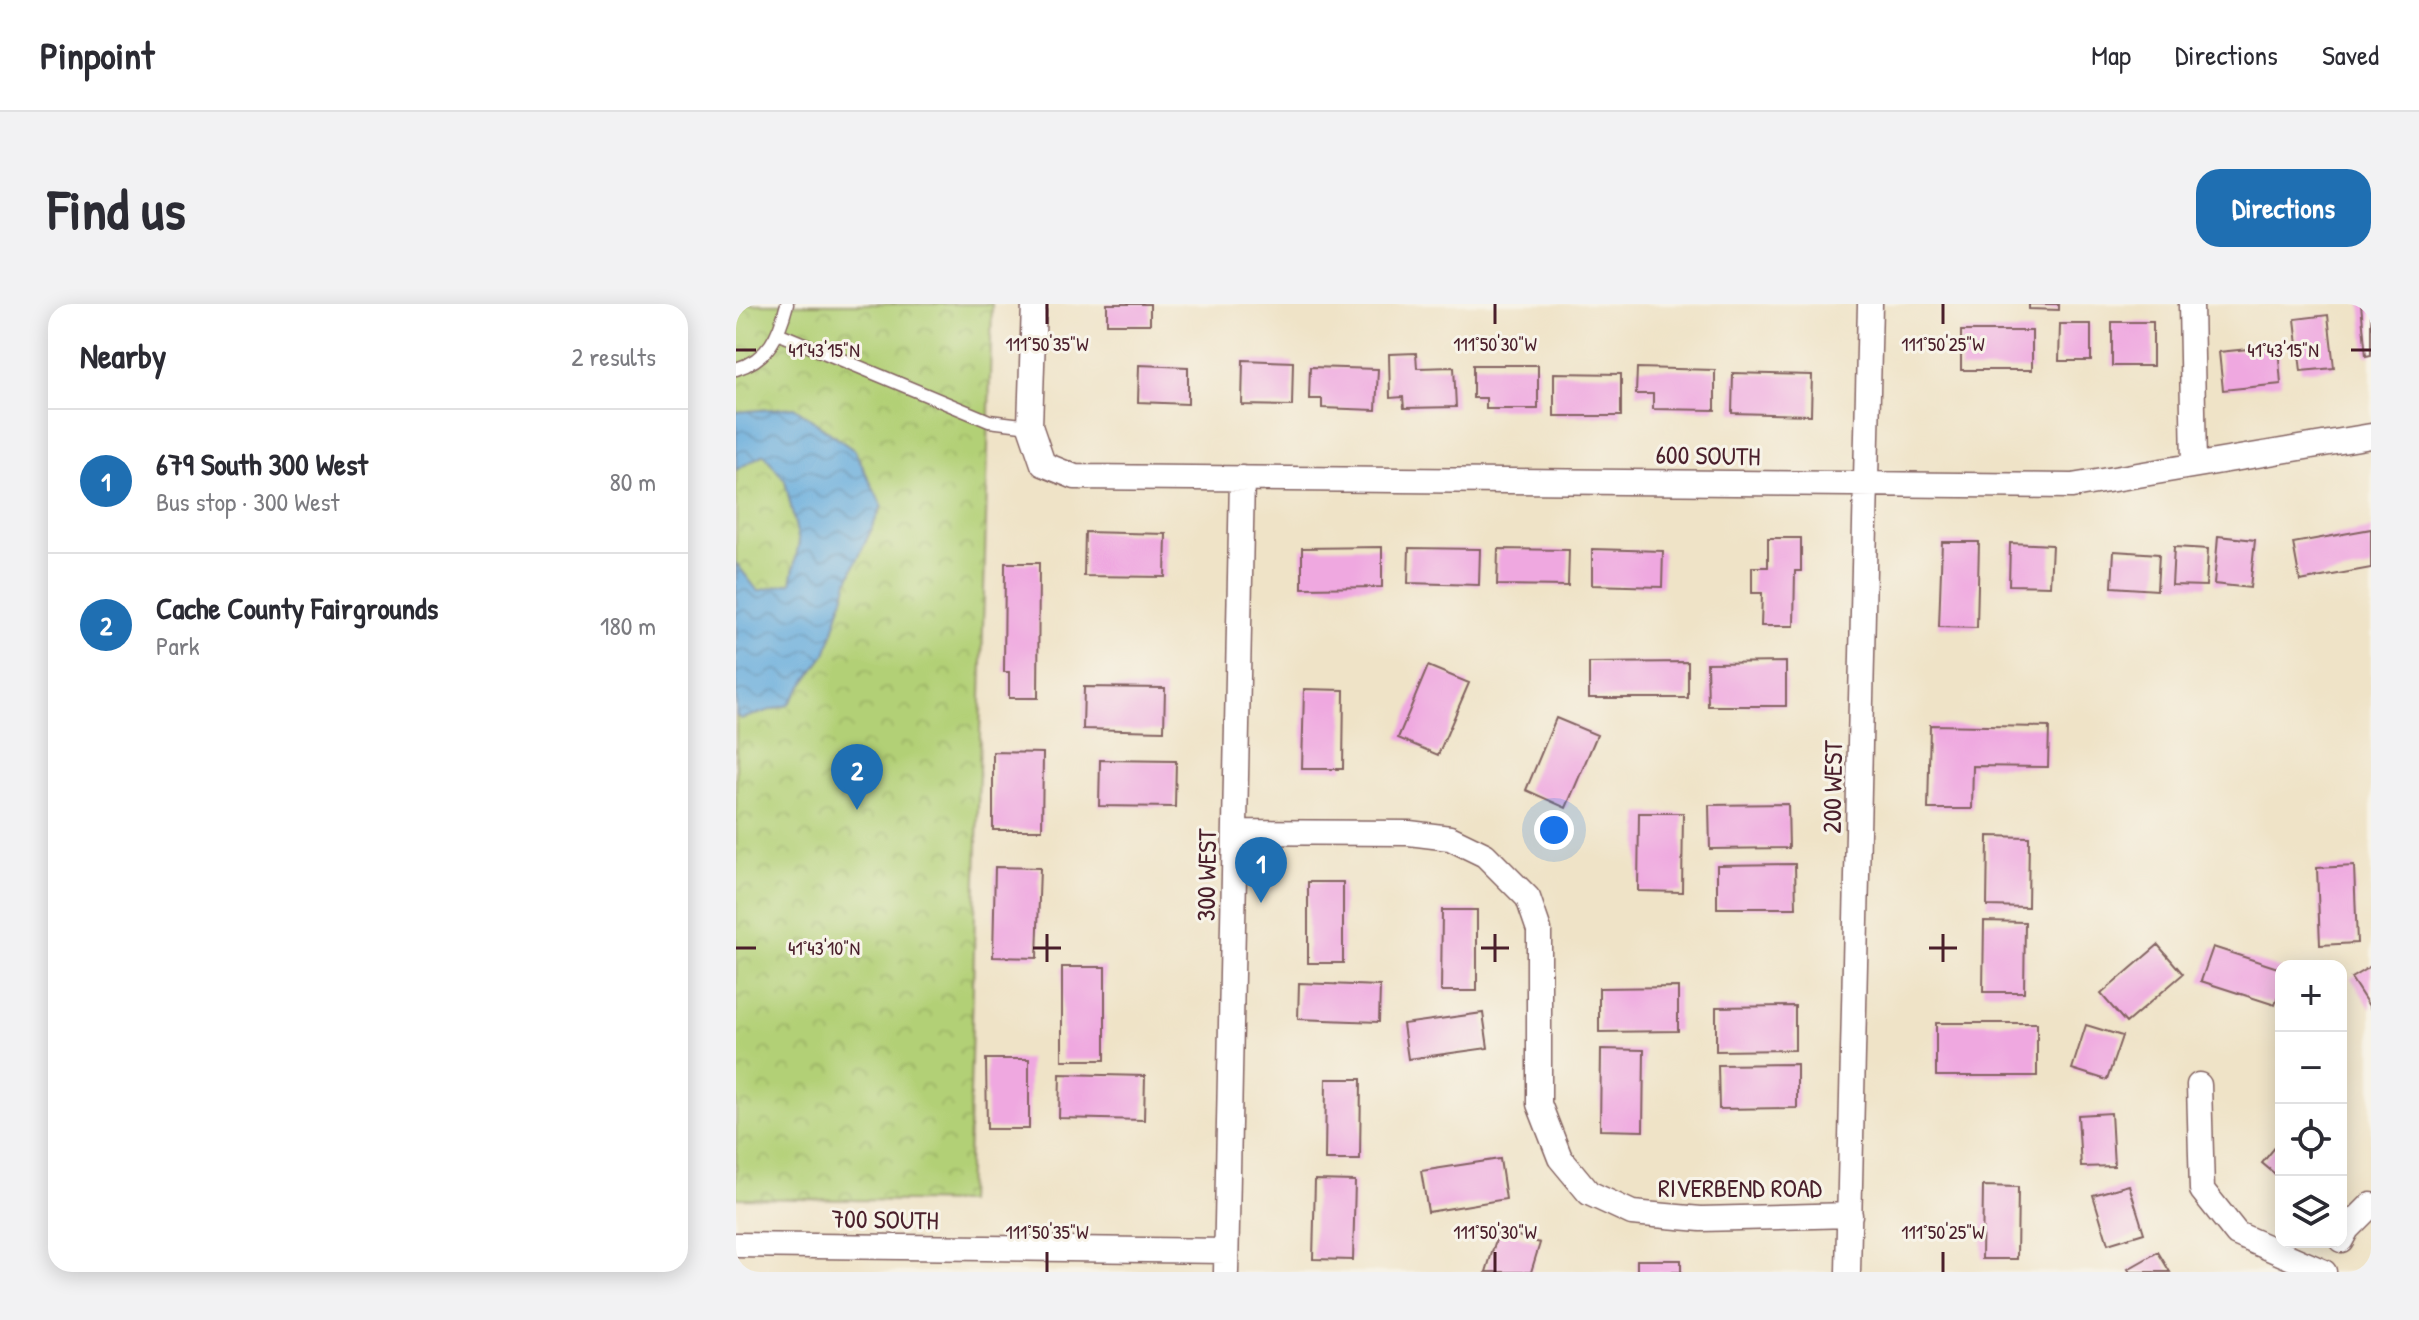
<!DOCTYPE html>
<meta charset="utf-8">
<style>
:root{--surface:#fff;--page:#f2f2f3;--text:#2b2b33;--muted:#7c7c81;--line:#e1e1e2;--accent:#1f6fb2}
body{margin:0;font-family:"Patrick Hand",sans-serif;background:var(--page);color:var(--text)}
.controls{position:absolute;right:24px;bottom:24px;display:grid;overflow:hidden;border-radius:16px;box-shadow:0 4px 20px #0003}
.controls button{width:72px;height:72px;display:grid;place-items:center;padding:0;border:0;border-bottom:2px solid var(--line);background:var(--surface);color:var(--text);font:40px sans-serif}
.you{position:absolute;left:818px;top:526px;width:28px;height:28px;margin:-20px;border:6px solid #fff;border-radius:50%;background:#1a73e8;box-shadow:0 0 0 12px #1a73e833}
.badge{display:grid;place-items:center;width:52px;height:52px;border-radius:50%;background:var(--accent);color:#fff;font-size:26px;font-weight:700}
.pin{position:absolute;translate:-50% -66px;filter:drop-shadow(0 2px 4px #0008)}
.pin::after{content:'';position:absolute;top:42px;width:28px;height:24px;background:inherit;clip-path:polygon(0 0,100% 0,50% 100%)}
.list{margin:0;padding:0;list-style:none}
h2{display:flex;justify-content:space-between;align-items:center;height:104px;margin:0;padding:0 32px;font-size:34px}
h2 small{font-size:26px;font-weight:400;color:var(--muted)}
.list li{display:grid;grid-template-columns:52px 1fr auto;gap:24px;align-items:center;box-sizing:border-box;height:144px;padding:0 32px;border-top:2px solid var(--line)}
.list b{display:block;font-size:30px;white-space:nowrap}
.list p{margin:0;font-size:26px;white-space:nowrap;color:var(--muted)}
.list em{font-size:26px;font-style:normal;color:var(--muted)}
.icon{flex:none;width:44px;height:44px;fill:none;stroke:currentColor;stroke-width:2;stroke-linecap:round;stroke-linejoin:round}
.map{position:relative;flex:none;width:1635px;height:968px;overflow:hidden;border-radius:24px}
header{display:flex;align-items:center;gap:48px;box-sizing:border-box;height:112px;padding:0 40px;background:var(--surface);border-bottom:2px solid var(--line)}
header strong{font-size:38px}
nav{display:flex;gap:44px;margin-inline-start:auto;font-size:28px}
.intro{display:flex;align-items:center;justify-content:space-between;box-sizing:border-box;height:192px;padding:0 48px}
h1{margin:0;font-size:56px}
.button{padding:20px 36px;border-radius:24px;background:var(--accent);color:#fff;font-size:28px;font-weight:700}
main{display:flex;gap:48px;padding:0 48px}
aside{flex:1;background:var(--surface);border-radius:24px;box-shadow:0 4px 20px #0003}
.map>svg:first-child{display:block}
.park{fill:url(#park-crowns);stroke:#7e7850;stroke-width:2}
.water{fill:url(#water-waves);stroke:#586684;stroke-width:2}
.building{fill:#efa8e0}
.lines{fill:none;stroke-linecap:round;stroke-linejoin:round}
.service-casing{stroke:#846462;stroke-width:15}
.minor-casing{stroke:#846462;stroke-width:27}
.service{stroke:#fff;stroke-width:12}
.minor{stroke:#fff;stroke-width:24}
.ticks{fill:none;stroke:#4a1f2b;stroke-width:3}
.labels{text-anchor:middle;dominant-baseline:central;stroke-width:6;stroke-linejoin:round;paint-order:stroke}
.street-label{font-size:26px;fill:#4a1f2b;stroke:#f7f3e8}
.ticks-label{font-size:20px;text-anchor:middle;fill:#4a1f2b;stroke:#f7f3e8;stroke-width:6;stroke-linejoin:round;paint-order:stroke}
</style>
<header>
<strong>Pinpoint</strong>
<nav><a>Map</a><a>Directions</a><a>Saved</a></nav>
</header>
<div class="intro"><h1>Find us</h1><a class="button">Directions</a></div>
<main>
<aside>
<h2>Nearby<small>2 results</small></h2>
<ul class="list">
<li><span class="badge">1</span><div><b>679 South 300 West</b><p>Bus stop · 300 West</p></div><em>80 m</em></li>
<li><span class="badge">2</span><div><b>Cache County Fairgrounds</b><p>Park</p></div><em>180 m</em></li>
</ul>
</aside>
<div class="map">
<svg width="1635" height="968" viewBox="0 0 1635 968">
<defs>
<pattern id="park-crowns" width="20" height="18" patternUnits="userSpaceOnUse" patternTransform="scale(2)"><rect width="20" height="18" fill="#b2d076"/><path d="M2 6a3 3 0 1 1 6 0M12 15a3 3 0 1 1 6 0" fill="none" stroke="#9bb266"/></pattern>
<pattern id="water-waves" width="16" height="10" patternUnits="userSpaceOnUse" patternTransform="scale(2)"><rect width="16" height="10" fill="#66acdc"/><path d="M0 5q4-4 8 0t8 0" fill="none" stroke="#568bb3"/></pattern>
</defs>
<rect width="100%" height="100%" fill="#f7f3e8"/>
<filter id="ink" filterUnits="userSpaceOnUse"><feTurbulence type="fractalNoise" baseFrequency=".0125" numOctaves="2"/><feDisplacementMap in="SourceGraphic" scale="16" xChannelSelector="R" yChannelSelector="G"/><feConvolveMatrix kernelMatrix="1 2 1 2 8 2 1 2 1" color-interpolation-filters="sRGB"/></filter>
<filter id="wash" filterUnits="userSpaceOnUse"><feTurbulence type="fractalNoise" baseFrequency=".006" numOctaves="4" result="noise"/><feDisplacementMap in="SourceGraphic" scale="32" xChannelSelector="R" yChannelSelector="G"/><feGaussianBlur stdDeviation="1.8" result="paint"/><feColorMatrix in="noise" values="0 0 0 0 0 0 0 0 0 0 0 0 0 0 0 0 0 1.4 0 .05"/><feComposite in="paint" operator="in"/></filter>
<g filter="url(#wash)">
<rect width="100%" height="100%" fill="#efe3c7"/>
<path class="park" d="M 0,0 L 256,0 L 231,898 L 0,894 Z"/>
<path class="water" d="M 58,103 L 119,147 L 146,202 L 113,274 L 91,348 L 52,401 L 5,415 L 0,411 L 0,259 L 22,287 L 55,279 L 63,238 L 49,177 L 28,150 L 0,166 L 0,108 Z"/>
<g id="blocks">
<path class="building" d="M 371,0 L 414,0 L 414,20 L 371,20 Z
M 1293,0 L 1323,0 L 1323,6 L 1293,5 Z
M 1625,0 L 1635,0 L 1635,51 L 1630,52 Z
M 1592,11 L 1598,64 L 1565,67 L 1559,15 Z
M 1376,18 L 1417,18 L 1417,62 L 1376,62 Z
M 1324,20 L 1355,20 L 1355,57 L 1323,57 Z
M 1225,27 L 1296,27 L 1296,66 L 1225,66 Z
M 1542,42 L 1545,80 L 1487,86 L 1483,48 Z
M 680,49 L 681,64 L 718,63 L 720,103 L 668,104 L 667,93 L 654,94 L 653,50 Z
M 507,56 L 557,58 L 556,102 L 506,101 Z
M 403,61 L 452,63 L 452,100 L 402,98 Z
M 737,61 L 802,61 L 802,105 L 750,105 L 750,94 L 737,94 Z
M 574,63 L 642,65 L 640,106 L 586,104 L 586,95 L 573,95 Z
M 901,64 L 979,66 L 979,106 L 917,105 L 917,90 L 900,90 Z
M 818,69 L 885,70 L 885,112 L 818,112 Z
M 997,69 L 1076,71 L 1075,111 L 996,109 Z
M 1635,225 L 1635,264 L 1564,277 L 1557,239 Z
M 349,228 L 430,230 L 429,273 L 348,272 Z
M 1482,232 L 1519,236 L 1514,284 L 1478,280 Z
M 1032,234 L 1065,234 L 1065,267 L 1059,267 L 1058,322 L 1025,322 L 1026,289 L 1016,289 L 1016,263 L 1032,263 Z
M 1206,238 L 1243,238 L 1241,324 L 1203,323 Z
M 1274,239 L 1316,241 L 1314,282 L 1273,281 Z
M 646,243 L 646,283 L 566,284 L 566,244 Z
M 1438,243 L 1472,245 L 1470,282 L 1436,281 Z
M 673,244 L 744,245 L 743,281 L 672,279 Z
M 762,245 L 833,246 L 832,282 L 761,281 Z
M 856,245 L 927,247 L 926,283 L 856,281 Z
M 1378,247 L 1423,250 L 1421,286 L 1376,283 Z
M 269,259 L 303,259 L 302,394 L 273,394 L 273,368 L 268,368 Z
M 952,358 L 952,394 L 853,394 L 853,359 Z
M 1050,358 L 1050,402 L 972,402 L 971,359 Z
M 692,362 L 733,379 L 702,451 L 662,434 Z
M 348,383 L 429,384 L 428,427 L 347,425 Z
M 568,385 L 608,386 L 607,465 L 566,465 Z
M 820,414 L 861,431 L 830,504 L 790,486 Z
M 1194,421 L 1313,423 L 1312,463 L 1237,462 L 1236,505 L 1192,505 Z
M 257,448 L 307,449 L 306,526 L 257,526 Z
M 364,456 L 440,457 L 439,503 L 363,502 Z
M 1052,500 L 1053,544 L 974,545 L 973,501 Z
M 903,509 L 947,509 L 946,588 L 902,587 Z
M 1252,532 L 1293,533 L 1292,603 L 1251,602 Z
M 1059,560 L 1060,604 L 981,604 L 981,561 Z
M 1618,562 L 1621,639 L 1584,641 L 1581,564 Z
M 259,563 L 304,564 L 301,654 L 257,653 Z
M 572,578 L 607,578 L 607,659 L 572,659 Z
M 706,606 L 741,606 L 741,687 L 705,687 Z
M 1248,617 L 1289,618 L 1288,688 L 1247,688 Z
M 1422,641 L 1447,670 L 1390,719 L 1365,690 Z
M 1477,643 L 1545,665 L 1545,684 L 1539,701 L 1465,677 Z
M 1635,662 L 1635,705 L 1615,674 Z
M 326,663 L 369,663 L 369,756 L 326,756 Z
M 563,679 L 644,682 L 643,718 L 562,715 Z
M 942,683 L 942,727 L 863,728 L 863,684 Z
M 1059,702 L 1059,746 L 980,747 L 980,703 Z
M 747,709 L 752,744 L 672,755 L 667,720 Z
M 1200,719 L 1301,719 L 1301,772 L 1200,772 Z
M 1350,721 L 1386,732 L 1371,776 L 1336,765 Z
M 865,745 L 908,746 L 907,827 L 864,826 Z
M 250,755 L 293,755 L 293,825 L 251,825 Z
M 1061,760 L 1061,804 L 983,805 L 982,761 Z
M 324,770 L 409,772 L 408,816 L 323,814 Z
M 590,775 L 625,775 L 624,856 L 589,856 Z
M 1375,809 L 1378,862 L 1345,863 L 1342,811 Z
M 1545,836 L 1545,875 L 1526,859 Z
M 764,855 L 770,895 L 692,908 L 685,867 Z
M 579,876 L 619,877 L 617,956 L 577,955 Z
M 1393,881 L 1408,929 L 1372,940 L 1357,891 Z
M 1247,882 L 1282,883 L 1281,955 L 1246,955 Z
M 763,926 L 804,939 L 795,968 L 750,968 Z
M 1422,948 L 1434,968 L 1394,968 L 1392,965 Z
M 901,956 L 945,956 L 945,968 L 901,968 Z"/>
</g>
</g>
<g filter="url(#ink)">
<use href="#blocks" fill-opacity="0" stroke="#846462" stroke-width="2"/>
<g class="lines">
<g class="service-casing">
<path id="service" d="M 44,30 L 253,117 L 294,122
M 0,65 C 33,55 43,31 51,0"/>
</g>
<g class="minor-casing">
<path id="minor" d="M 298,0 L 294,122 L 307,160 L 339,173 L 1336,182 L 1635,132
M 1455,0 L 1458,161
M 499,528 L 673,529 L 714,534 L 749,551 L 792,594 L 803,626 L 803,800 L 824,854 L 853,889 L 896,909 L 965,915 L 1114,911
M 1463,781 L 1466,886 L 1501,930 L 1588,968
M 1605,936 L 1611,925 L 1635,901
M 0,941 L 490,947
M 490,968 L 506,174
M 1112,968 L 1134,0"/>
</g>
<use href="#service" class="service"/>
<use href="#minor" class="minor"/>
</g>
</g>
<path class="ticks" d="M 311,0 L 311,20M 759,0 L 759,20M 1207,0 L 1207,20M 0,46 L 20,46M 1615,46 L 1635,46M 311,630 L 311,658M 759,630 L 759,658M 1207,630 L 1207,658M 0,644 L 20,644M 297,644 L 325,644M 745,644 L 773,644M 1193,644 L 1221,644M 311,948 L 311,968M 759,948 L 759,968M 1207,948 L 1207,968"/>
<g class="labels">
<g class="street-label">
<text transform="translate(972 151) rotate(1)">600 SOUTH</text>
<text transform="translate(1096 483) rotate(-89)">200 WEST</text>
<text transform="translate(470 571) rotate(-89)">300 WEST</text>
<text x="1004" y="883">RIVERBEND ROAD</text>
<text transform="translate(149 915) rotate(1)">700 SOUTH</text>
</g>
</g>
<g class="ticks-label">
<text x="311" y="47">111°50'35"W</text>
<text x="759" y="47">111°50'30"W</text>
<text x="1207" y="47">111°50'25"W</text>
<text x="88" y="53">41°43'15"N</text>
<text x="1547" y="53">41°43'15"N</text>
<text x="88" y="651">41°43'10"N</text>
<text x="311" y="935">111°50'35"W</text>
<text x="759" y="935">111°50'30"W</text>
<text x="1207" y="935">111°50'25"W</text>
</g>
</svg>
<div class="controls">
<button>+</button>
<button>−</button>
<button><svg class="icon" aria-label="locate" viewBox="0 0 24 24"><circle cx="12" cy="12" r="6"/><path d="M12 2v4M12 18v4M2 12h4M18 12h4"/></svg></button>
<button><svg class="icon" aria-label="layers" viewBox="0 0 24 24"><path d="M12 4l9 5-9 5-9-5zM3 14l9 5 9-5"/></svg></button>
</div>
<div class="you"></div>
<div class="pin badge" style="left:525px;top:599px">1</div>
<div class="pin badge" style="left:121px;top:506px">2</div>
</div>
</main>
